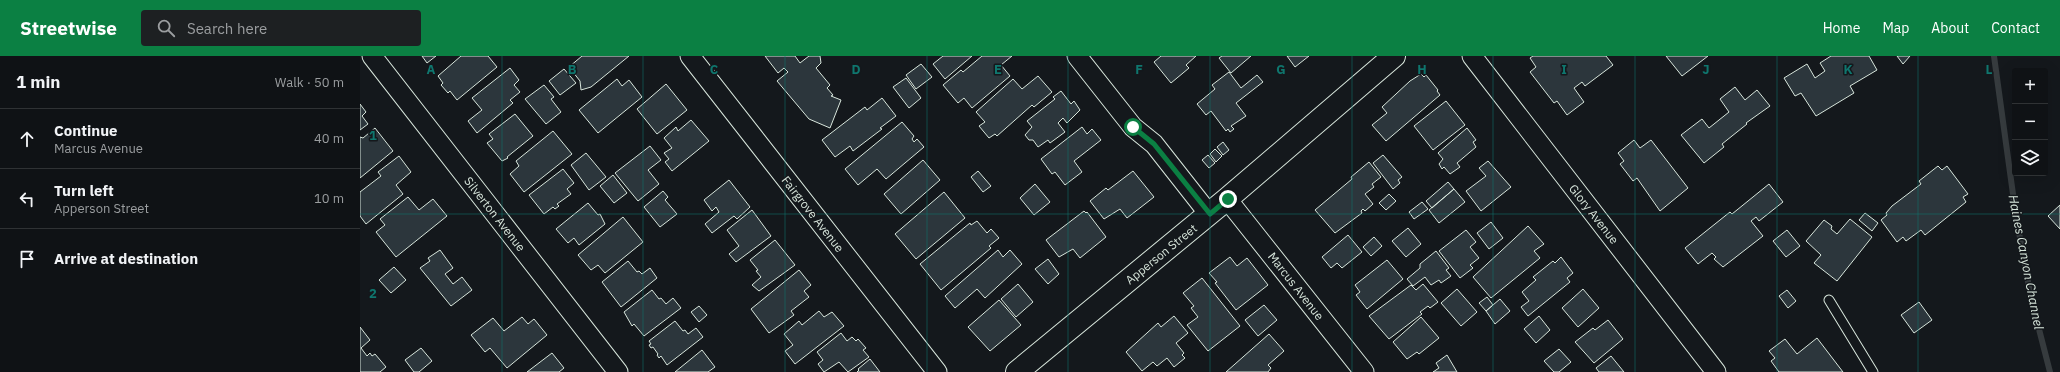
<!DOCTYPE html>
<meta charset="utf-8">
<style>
:root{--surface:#0f1215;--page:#1d2022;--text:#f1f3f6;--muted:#9b9ea0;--line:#2f3234;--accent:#0b8043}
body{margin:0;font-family:"IBM Plex Sans",sans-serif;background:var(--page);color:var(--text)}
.controls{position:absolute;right:12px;top:12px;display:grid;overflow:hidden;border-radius:4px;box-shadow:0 4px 16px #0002}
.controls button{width:36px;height:36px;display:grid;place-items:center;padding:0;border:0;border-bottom:1px solid var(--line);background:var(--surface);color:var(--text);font:20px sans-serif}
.stop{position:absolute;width:12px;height:12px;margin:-9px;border:3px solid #0b8043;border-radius:50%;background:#fff}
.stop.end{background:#0b8043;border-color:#fff;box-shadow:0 1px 4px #0008}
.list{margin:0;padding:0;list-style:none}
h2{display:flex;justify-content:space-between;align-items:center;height:52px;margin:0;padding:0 16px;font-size:17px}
h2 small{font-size:13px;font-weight:400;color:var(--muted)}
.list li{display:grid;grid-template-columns:26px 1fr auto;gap:12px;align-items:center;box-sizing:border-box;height:60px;padding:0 16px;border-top:1px solid var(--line)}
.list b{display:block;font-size:15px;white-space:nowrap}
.list p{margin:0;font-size:13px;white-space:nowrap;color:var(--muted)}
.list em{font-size:13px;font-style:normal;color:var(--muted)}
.icon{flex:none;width:22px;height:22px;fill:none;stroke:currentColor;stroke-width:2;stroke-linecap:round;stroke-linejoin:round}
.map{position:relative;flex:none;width:1700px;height:316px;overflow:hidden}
header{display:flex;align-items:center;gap:24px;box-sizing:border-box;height:56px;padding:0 20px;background:var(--accent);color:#fff}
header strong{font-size:19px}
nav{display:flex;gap:22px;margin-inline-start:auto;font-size:14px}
.search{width:280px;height:36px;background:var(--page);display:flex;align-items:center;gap:10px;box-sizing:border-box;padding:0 14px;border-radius:4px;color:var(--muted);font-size:15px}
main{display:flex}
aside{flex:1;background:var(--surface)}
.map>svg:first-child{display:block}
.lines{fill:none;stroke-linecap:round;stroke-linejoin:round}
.stream{stroke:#363b3e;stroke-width:6}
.building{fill:#2c363c;stroke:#d8e6dc}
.service-casing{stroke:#d8e6dc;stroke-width:11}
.minor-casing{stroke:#d8e6dc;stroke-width:21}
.tertiary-casing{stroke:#d8e6dc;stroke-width:24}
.service{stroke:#14181c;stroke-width:9}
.minor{stroke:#14181c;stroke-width:19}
.tertiary{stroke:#14181c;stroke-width:22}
.route{stroke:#0b8043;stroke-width:5}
.grid{fill:none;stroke:#0f766e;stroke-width:1;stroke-opacity:0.55}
.labels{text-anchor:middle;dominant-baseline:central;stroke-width:3;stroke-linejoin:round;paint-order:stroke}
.street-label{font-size:12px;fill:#d8e6dc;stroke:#14181c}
.water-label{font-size:13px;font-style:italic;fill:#d8e6dc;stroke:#14181c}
.grid-label{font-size:13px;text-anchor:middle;font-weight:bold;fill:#0f766e;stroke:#14181c;stroke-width:3;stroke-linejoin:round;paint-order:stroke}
</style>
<header>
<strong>Streetwise</strong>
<div class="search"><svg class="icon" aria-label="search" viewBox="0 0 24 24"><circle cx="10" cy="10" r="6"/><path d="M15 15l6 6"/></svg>Search here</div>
<nav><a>Home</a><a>Map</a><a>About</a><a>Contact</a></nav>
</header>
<main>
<aside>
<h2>1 min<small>Walk · 50 m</small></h2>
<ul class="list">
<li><svg class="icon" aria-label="ahead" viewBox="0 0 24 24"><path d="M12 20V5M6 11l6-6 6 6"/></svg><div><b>Continue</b><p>Marcus Avenue</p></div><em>40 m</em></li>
<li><svg class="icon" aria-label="left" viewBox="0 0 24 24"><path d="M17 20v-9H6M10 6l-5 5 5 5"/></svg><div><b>Turn left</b><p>Apperson Street</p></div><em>10 m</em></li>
<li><svg class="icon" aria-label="arrive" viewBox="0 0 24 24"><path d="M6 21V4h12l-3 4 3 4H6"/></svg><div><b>Arrive at destination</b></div></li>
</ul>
</aside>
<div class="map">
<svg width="1700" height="316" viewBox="0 0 1700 316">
<rect width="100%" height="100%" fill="#14181c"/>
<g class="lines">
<path class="stream" d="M 1634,0 L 1656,160 L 1671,242 L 1690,316"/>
</g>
<path class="building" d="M 62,0 L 76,0 L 67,7 Z
M 101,0 L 128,0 L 137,11 L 97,44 L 90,35 L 88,37 L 81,29 L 83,27 L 78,20 Z
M 222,0 L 269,0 L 231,31 L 221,34 L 220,25 L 209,11 Z
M 405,0 L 435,0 L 440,7 L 449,0 L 460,0 L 461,7 L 456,12 L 470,29 L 467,32 L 473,39 L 471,40 L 481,44 L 470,72 L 449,63 L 417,25 L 428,16 L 424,12 L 418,17 Z
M 583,0 L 612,0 L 585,23 L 573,8 Z
M 622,0 L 652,0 L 641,9 L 650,20 L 612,52 L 604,42 L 598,47 L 583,29 L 601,14 L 603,16 Z
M 801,0 L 836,0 L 826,9 L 829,12 L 811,27 L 794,6 Z
M 862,0 L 891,0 L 871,17 L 859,2 Z
M 927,0 L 949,0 L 935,11 Z
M 1173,0 L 1246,0 L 1253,9 L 1225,30 L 1222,26 L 1214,32 L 1224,46 L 1207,59 L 1197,45 L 1194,47 L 1170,16 L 1176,11 L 1170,2 Z
M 1306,0 L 1348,0 L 1322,20 Z
M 1471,0 L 1509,0 L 1517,14 L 1490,30 L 1494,37 L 1456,60 L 1441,37 L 1435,40 L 1424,22 L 1447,8 L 1455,22 L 1465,15 L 1460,7 Z
M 1537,0 L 1550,0 L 1543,8 Z
M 561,8 L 572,21 L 556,33 L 546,19 Z
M 150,12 L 159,24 L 154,29 L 160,36 L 150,44 L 153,47 L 117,77 L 108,65 L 122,54 L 112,42 Z
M 204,13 L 216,27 L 200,39 L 189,25 Z
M 869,16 L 881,32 L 897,19 L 903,26 L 876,47 L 886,60 L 871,70 L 874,73 L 870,76 L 868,73 L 866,75 L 851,55 L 846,59 L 837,48 L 855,33 L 852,29 Z
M 1061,18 L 1064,21 L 1066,19 L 1078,34 L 1077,35 L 1080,39 L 1026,85 L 1012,69 L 1027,57 L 1022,51 L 1050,25 Z
M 678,20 L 692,36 L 674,51 L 672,49 L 637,80 L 635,78 L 629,82 L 619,70 L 625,66 L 616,56 L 653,23 L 662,33 Z
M 546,22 L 561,42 L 549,52 L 533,31 Z
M 257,23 L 262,30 L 269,24 L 282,41 L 238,77 L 219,54 Z
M 306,28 L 327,54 L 297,78 L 277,53 Z
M 184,29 L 194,41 L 191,43 L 201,56 L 186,68 L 165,43 Z
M 1375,31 L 1385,44 L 1397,34 L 1410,50 L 1386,67 L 1387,68 L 1362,88 L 1364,91 L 1344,107 L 1321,79 L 1342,63 L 1349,72 L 1369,56 L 1360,43 Z
M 701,35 L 711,48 L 714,45 L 720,54 L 707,67 L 703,62 L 698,67 L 705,76 L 690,87 L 688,84 L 678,91 L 673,84 L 669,84 L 665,79 L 672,71 L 667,65 L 695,43 L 693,41 Z
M 522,42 L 536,60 L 520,72 L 522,73 L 493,95 L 490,90 L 475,101 L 462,84 L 505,51 L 507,54 Z
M 1086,45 L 1105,69 L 1073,94 L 1054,70 Z
M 0,48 L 6,56 L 2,60 L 8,68 L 0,74 Z
M 155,58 L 173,80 L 147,101 L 148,102 L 142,105 L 127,87 L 133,83 L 129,78 Z
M 331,64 L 349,85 L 312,115 L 305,106 L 309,103 L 304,97 L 312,92 L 304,82 L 316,71 L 318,75 Z
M 542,66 L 554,80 L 552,83 L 554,86 L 557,83 L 564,91 L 526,123 L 517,113 L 498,129 L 485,113 Z
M 722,71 L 727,78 L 732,73 L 741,84 L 714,105 L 722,116 L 705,129 L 695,116 L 692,118 L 681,103 Z
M 15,72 L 33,95 L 0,122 L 0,81 L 3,82 Z
M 1107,72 L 1116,84 L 1113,86 L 1116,91 L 1097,107 L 1100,111 L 1090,118 L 1084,111 L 1082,113 L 1079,108 L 1083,103 L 1078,97 Z
M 193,75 L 212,98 L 164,136 L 150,118 L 159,110 L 156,105 Z
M 1274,84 L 1280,92 L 1291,84 L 1328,132 L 1300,155 L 1277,122 L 1273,125 L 1260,108 L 1264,105 L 1258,97 Z
M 863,86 L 869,94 L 863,99 L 857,91 Z
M 290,90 L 301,104 L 288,114 L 299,128 L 278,145 L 255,117 Z
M 855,93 L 862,100 L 856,106 L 850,98 Z
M 226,97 L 246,121 L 229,134 L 211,109 Z
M 848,99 L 855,107 L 849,112 L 842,104 Z
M 1023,99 L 1042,121 L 1038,124 L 1040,127 L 1033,133 L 1013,107 Z
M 39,100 L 51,116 L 36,129 L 43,138 L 6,168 L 0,160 L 0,136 L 21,120 L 18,116 Z
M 563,104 L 580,124 L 541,158 L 524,138 Z
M 1128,105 L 1151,131 L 1121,155 L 1106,135 L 1126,120 L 1119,112 Z
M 1009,106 L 1021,121 L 1012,128 L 1014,131 L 1005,138 L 1013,148 L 1005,155 L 1003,153 L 1001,155 L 1002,157 L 975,177 L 955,154 L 992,123 L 991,121 Z
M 1578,110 L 1582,114 L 1587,110 L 1608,138 L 1603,141 L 1606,146 L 1565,179 L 1561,174 L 1546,185 L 1543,181 L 1537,186 L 1521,164 L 1527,159 L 1526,157 L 1532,150 L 1561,128 L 1559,125 Z
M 203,113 L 214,127 L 207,133 L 211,138 L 197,148 L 199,150 L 195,153 L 193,151 L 184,158 L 169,139 Z
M 618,115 L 631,130 L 623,136 L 611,121 Z
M 773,115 L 794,141 L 767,162 L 760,153 L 744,163 L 730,145 L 746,132 L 748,134 Z
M 253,119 L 267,137 L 254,147 L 240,130 Z
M 369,124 L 390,151 L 377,163 L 374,160 L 352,177 L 345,168 L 359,156 L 356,151 L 352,155 L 344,144 Z
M 1088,126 L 1094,133 L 1072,152 L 1066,145 Z
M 675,128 L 690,146 L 674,159 L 660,142 Z
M 1409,128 L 1423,146 L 1399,165 L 1396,161 L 1391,165 L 1403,180 L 1363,211 L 1354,203 L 1356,201 L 1352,197 L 1338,208 L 1325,192 L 1370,156 L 1372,158 Z
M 1094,133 L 1105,146 L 1079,167 L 1069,154 Z
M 303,135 L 308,141 L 305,144 L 317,158 L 300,171 L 284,151 Z
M 584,136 L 605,162 L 556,203 L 535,178 Z
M 1029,138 L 1036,145 L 1026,154 L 1019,147 Z
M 48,141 L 59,154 L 73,143 L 87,160 L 36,201 L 16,176 L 25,169 L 20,163 Z
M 1062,146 L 1068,153 L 1054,163 L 1049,156 Z
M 228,147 L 238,159 L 240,158 L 245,168 L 219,189 L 214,182 L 208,187 L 196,173 Z
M 1700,149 L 1700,173 L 1688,160 Z
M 392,154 L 411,180 L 376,206 L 369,198 L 379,190 L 367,174 Z
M 724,155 L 726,157 L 727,156 L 746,181 L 720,202 L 713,193 L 699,201 L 686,184 Z
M 1505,157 L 1518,167 L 1512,175 L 1499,164 Z
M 263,161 L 283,186 L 245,217 L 238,209 L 231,214 L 218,199 Z
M 1490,163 L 1512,181 L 1477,225 L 1454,207 L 1461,199 L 1446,185 L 1464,164 L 1472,170 L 1471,173 L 1477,178 Z
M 617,165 L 627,177 L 631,173 L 639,182 L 629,190 L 631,192 L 581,234 L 560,208 L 610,167 L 611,169 Z
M 1131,166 L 1143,182 L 1129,193 L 1117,177 Z
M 1168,170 L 1184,188 L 1174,195 L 1180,202 L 1131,242 L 1113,221 Z
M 1048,172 L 1061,188 L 1046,201 L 1032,185 Z
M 1106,174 L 1116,186 L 1110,191 L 1119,202 L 1110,209 L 1113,212 L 1100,222 L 1079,195 Z
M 1427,174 L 1440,190 L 1426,201 L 1413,185 Z
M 988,179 L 1002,196 L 982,212 L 977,207 L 971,212 L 962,201 Z
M 1014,181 L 1022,190 L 1011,200 L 1003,191 Z
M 415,184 L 435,209 L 399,235 L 392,229 L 401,221 L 396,215 L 398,214 L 390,204 Z
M 80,194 L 93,212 L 85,218 L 93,228 L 102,221 L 112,234 L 91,250 L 60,212 L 70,205 L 68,202 Z
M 638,194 L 643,201 L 650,194 L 662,208 L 625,242 L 617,233 L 595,252 L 585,240 Z
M 1076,195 L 1089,212 L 1086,214 L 1091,220 L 1081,227 L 1079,224 L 1071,229 L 1065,221 L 1053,230 L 1047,223 L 1060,212 L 1060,208 Z
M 870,201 L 877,210 L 887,202 L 908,229 L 876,254 L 855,227 L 857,226 L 849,217 Z
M 1201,201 L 1213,217 L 1207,222 L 1210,226 L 1168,260 L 1161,251 L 1169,245 L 1162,236 L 1176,224 L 1173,221 L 1193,205 L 1195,207 Z
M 688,203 L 699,218 L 688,228 L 675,213 Z
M 1027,204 L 1043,223 L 1007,253 L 996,239 L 1000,236 L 995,229 Z
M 268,205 L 277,216 L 279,215 L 282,218 L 290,212 L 297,222 L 261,251 L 242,226 Z
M 34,211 L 46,224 L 31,237 L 19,224 Z
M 439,214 L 451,229 L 444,235 L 449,241 L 431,255 L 434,259 L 409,277 L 391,253 Z
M 842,222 L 880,270 L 848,295 L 827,269 L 838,261 L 831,252 L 834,250 L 823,237 Z
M 658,228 L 673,246 L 656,261 L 641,243 Z
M 1063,228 L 1078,246 L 1070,252 L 1068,250 L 1060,256 L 1062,258 L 1029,283 L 1009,260 L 1051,229 L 1056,234 Z
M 1097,233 L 1117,256 L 1101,270 L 1081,247 Z
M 1223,233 L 1239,252 L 1218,271 L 1202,252 Z
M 292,234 L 299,243 L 301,242 L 306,248 L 313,242 L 321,252 L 284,280 L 274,268 L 272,270 L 264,256 Z
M 1427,234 L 1436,245 L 1428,252 L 1419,240 Z
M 1127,241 L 1133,249 L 1126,255 L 1119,247 Z
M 1140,243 L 1150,255 L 1135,268 L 1126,255 Z
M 639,244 L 661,269 L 630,295 L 608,271 Z
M 1559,246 L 1572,264 L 1554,277 L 1541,259 Z
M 904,249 L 917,264 L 898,280 L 885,264 Z
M 339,250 L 347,259 L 339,266 L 331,256 Z
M 459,255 L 464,261 L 472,256 L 484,270 L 435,308 L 425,295 L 433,289 L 424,278 L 439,265 L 442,269 Z
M 814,260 L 828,277 L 816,287 L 824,297 L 822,299 L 825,302 L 814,311 L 807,302 L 797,310 L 793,306 L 782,315 L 766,296 L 798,267 L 801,271 Z
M 1179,260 L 1190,274 L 1176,287 L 1164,273 Z
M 162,261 L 168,268 L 174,263 L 187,279 L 147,312 L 130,292 L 125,296 L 111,279 L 133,262 L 144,275 Z
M 1061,261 L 1079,282 L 1059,298 L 1057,296 L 1047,303 L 1033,286 Z
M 1248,264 L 1263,283 L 1234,307 L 1215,286 L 1233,272 L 1235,274 Z
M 315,265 L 323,275 L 325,274 L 328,278 L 336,272 L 343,281 L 307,309 L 301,300 L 299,302 L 297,299 L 298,298 L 293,291 L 291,292 L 289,289 L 291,288 L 289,285 Z
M 0,271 L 10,284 L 1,292 L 7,300 L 10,297 L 12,300 L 15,298 L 26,311 L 20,316 L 0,316 Z
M 481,277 L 487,285 L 492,281 L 496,285 L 498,283 L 506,292 L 503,294 L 509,301 L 488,316 L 479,306 L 464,316 L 458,308 L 463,304 L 457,296 Z
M 909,278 L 924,295 L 908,309 L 911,312 L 908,316 L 866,316 Z
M 1457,282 L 1483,316 L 1419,316 L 1411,305 L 1415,302 L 1409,295 L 1425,283 L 1437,298 Z
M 61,292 L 72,305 L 59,316 L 54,316 L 45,304 Z
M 1199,293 L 1211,306 L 1199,316 L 1194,316 L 1184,305 Z
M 342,294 L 355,311 L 348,316 L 315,316 Z
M 192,297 L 204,312 L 199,316 L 167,316 Z
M 1087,299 L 1097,316 L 1073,316 L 1079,312 L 1076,307 Z
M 1251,300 L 1264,316 L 1239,316 L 1236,312 Z
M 510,303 L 520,316 L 497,316 L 499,314 L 498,313 Z"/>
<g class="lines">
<g class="service-casing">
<path id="service" d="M 1469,244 L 1513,316"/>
</g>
<g class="minor-casing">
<path id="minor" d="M 12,0 L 258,316
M 330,0 L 577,316
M 717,0 L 773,71 L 794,88 L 849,158
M 1112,0 L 1356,316
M 867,143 L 1004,316"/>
</g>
<g class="tertiary-casing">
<path id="tertiary" d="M 657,316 L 867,143 L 1034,0"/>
</g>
<use href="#service" class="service"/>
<use href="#minor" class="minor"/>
<use href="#tertiary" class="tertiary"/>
</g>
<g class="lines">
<path class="route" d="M 773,71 L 794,88 L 850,158 L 868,143"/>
</g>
<path class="grid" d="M 142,0 L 142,316M 283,0 L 283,316M 425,0 L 425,316M 567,0 L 567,316M 708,0 L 708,316M 850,0 L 850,316M 992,0 L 992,316M 1133,0 L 1133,316M 1275,0 L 1275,316M 1417,0 L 1417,316M 1558,0 L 1558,316M 0,158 L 1700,158"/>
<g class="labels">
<g class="street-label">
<text transform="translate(135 158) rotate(52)">Silverton Avenue</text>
<text transform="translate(453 158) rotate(52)">Fairgrove Avenue</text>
<text transform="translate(1234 158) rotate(52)">Glory Avenue</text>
<text transform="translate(801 198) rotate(-39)">Apperson Street</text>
<text transform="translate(936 230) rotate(52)">Marcus Avenue</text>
</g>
<g class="water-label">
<text transform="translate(1666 206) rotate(79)">Haines Canyon Channel</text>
</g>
</g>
<g class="grid-label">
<text x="71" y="18">A</text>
<text x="212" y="18">B</text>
<text x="354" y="18">C</text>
<text x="496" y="18">D</text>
<text x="638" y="18">E</text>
<text x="779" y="18">F</text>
<text x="921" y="18">G</text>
<text x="1062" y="18">H</text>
<text x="1204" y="18">I</text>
<text x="1346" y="18">J</text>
<text x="1488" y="18">K</text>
<text x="1629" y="18">L</text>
<text x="13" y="84">1</text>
<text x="13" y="242">2</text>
</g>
</svg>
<div class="controls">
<button>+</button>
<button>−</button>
<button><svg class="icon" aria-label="layers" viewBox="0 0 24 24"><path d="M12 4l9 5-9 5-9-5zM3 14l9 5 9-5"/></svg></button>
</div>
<div class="stop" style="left:773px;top:71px"></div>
<div class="stop end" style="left:868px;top:143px"></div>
</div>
</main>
